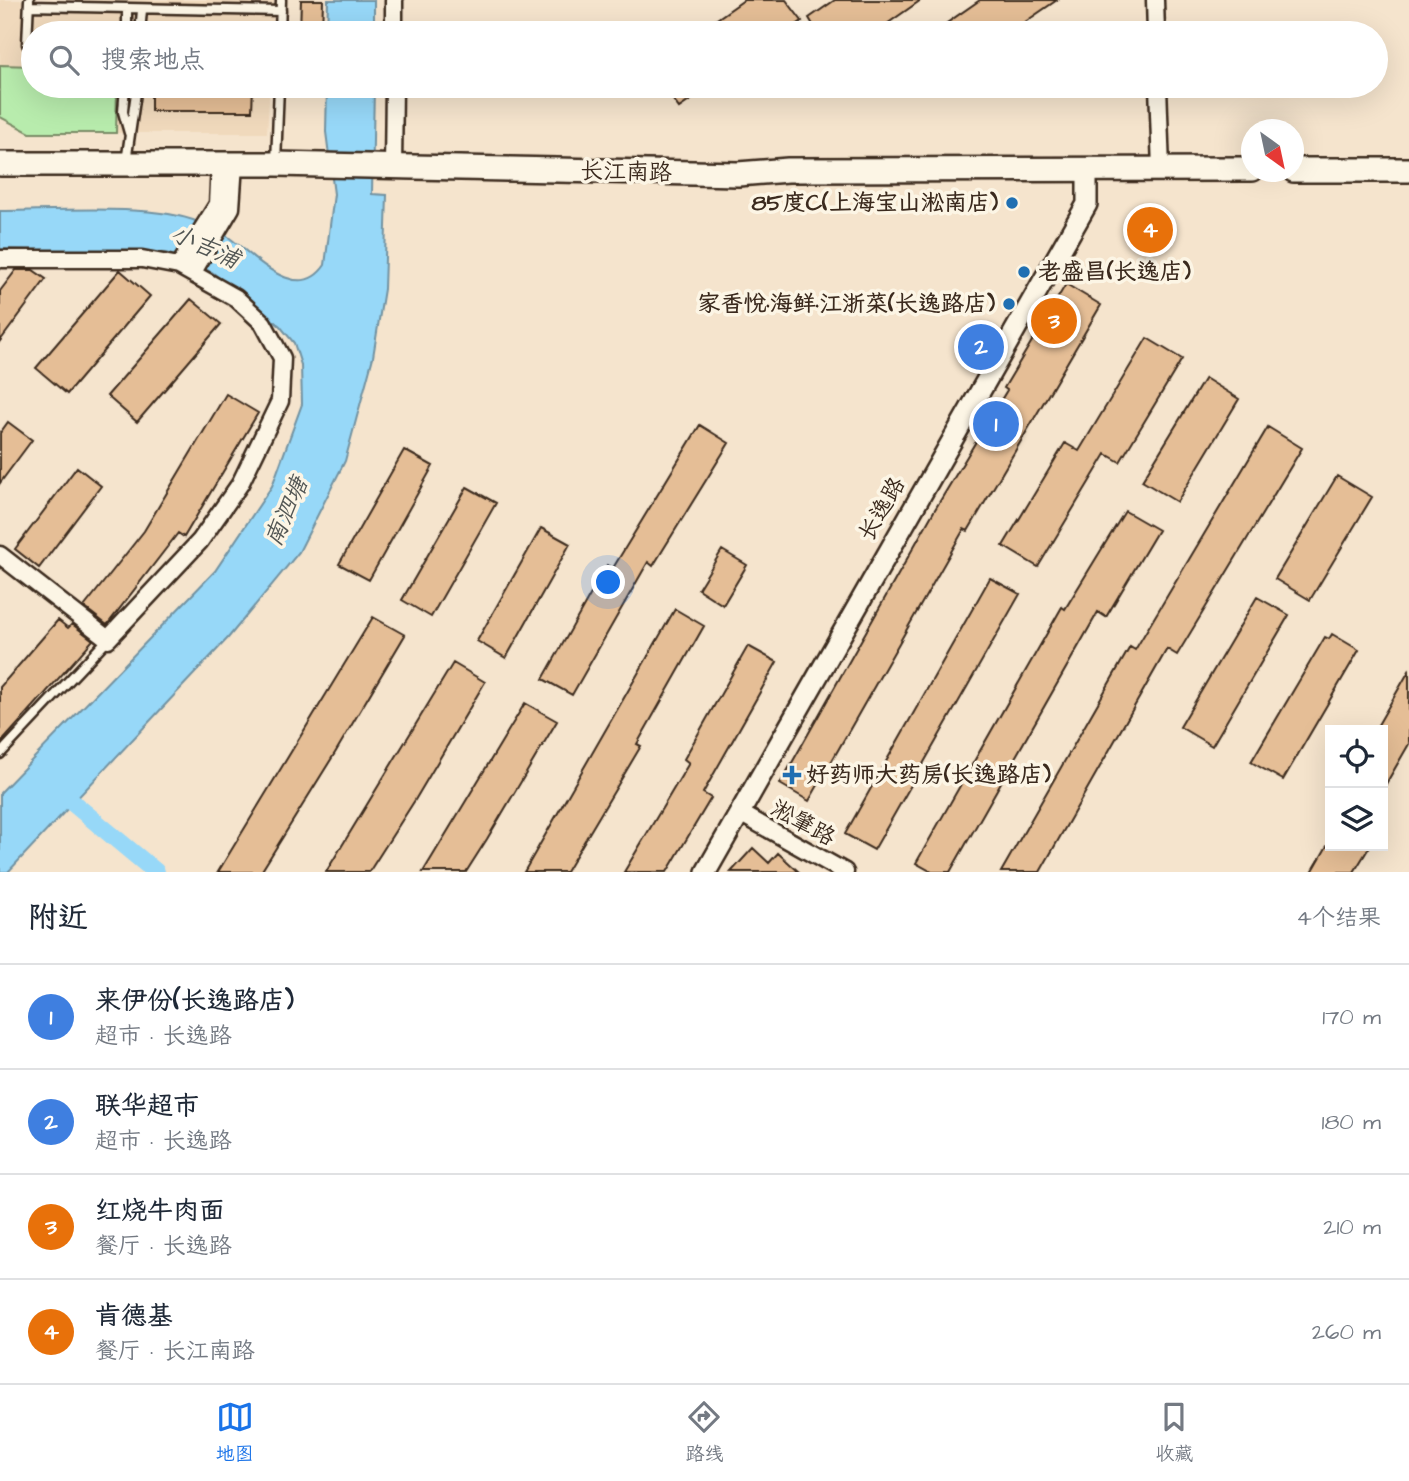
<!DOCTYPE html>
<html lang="zh">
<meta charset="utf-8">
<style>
:root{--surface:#fff;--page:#f6f6f7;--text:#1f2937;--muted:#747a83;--line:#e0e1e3;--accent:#1a73e8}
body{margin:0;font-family:"Architects Daughter","LXGW WenKai TC",sans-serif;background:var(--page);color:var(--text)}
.controls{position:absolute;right:21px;bottom:21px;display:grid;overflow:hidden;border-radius:0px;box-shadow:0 7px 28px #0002}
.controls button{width:63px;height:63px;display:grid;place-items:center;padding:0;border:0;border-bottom:2px solid var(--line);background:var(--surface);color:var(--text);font:35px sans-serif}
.compass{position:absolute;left:1241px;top:119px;width:63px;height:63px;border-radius:50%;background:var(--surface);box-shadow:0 7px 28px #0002;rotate:147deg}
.you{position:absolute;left:609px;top:583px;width:24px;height:24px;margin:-18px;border:5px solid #fff;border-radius:50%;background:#1a73e8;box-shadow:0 0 0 10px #1a73e833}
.badge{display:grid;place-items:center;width:46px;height:46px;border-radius:50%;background:var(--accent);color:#fff;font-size:23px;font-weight:700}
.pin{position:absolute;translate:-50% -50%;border:4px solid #fff;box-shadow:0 2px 7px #0006}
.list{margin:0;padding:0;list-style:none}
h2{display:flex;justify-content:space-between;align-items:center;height:91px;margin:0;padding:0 28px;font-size:30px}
h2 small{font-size:23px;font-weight:400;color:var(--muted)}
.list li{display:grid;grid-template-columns:46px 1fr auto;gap:21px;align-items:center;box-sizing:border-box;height:105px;padding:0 28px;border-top:2px solid var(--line)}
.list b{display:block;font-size:26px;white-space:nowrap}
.list p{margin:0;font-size:23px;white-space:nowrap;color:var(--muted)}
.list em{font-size:23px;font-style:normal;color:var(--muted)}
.icon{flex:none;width:38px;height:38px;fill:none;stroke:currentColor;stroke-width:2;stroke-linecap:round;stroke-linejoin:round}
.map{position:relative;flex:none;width:1409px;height:872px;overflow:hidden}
.search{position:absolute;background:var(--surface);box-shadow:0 7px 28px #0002;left:21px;right:21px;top:21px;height:77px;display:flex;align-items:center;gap:18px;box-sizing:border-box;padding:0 24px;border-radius:38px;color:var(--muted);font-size:26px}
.sheet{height:511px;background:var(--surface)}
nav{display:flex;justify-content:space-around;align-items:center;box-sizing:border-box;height:98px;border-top:2px solid var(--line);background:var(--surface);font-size:19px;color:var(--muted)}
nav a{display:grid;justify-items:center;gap:4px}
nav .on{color:var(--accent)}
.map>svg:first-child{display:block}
.built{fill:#f0d9bc}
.green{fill:#b8ecad;stroke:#7a8b66;stroke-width:2}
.water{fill:#97d8f8;stroke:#7292a1;stroke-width:2}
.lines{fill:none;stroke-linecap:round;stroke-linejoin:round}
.canal{stroke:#97d8f8;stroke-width:18}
.building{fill:#e5be96;stroke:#3b2a1e;stroke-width:2}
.service-casing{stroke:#3b2a1e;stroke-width:13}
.minor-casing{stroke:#3b2a1e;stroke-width:21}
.tertiary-casing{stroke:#3b2a1e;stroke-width:24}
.secondary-casing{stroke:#3b2a1e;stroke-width:28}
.service{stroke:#fcf5e5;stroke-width:8}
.minor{stroke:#fcf5e5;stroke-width:16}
.tertiary{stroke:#fcf5e5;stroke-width:19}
.secondary{stroke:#fcf5e5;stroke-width:23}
.poi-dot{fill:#1f6fb2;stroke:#fcf5e5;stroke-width:2.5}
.labels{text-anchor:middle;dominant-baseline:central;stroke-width:7;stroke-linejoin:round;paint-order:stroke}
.street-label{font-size:23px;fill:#3b2a1e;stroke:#fcf5e5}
.poi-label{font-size:23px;font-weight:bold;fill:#3b2a1e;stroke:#fcf5e5;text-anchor:end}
.water-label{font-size:24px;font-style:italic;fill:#525654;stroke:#fcf5e5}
</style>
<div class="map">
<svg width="1409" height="872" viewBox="0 0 1409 872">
<rect width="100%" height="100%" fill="#f5e4cd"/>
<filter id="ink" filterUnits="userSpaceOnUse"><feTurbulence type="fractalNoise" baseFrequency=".0143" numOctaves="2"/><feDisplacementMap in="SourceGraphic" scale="14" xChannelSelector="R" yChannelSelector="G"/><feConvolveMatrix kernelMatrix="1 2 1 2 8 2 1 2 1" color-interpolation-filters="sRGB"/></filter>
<g filter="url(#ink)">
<path class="built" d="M 0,0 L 274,0 L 273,33 L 33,33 L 33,86 L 270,86 L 267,133 L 30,133 L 0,117 Z"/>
<path class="green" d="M 0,65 L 33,66 L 33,86 L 117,86 L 116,133 L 30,133 L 0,117 Z"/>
<path class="water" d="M 328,0 L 374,0 L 374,33 L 327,33 Z
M 327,86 L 374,86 L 372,194 L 387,195 L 384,289 L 373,357 L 345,461 L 299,552 L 228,638 L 8,872 L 0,872 L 0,793 L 215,571 L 272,486 L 302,404 L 301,365 L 294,343 L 280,326 L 212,272 L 166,253 L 0,249 L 0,211 C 49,211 156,203 198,222 C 208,226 219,230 227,236 C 253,254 297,306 325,265 L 334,194 L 326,132 Z"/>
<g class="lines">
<path class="canal" d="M 55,788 L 156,872"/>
</g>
<path class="building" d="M 301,0 L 323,0 L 322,32 L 300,32 Z
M 744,0 L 786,0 L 802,21 L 785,33 L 697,33 Z
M 835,0 L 921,0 L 874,33 L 818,33 L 809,18 Z
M 980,0 L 1057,0 L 1009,33 L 957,33 L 947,23 Z
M 151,86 L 253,86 L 252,111 L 151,111 Z
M 663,86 L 711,86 L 679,108 Z
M 16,270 L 33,270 L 46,279 L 0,341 L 0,291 Z
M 120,270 L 150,296 L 67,394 L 36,368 Z
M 1066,284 L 1101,305 L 968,531 L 964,529 L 809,801 L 780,784 L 934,511 L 1007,390 L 1004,388 Z
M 191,299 L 221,324 L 137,422 L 107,396 Z
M 1147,338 L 1182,359 L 1120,462 L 1106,454 L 1038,567 L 1003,546 L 1065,443 L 1079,451 Z
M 1205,378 L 1239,399 L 1177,502 L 1142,481 Z
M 226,394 L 258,413 L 184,537 L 178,533 L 107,625 L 84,607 L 144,531 Z
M 8,422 L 32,440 L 0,483 L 0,433 Z
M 700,425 L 729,443 L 653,566 L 648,562 L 572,695 L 543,679 L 607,565 L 613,568 Z
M 1268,427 L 1302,448 L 1177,655 L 1167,649 L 1040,872 L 1001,872 L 1130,647 L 1135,650 Z
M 404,450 L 433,466 L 369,580 L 339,564 Z
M 77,467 L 101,486 L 39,568 L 15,549 Z
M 1337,476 L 1372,497 L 1310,600 L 1275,579 Z
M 467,487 L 496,503 L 431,617 L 402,600 Z
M 1125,511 L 1158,530 L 1106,617 L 1098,612 L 950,872 L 932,872 L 916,863 L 1062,607 L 1065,609 Z
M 541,528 L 570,544 L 506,658 L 477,641 Z
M 722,550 L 747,565 L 723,605 L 698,589 Z
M 990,578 L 1020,594 L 874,850 L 845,834 Z
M 1257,597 L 1289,615 L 1212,746 L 1180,727 Z
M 675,609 L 704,626 L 637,744 L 641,746 L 566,872 L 524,872 Z
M 373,617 L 405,635 L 335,753 L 261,872 L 218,872 Z
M 58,620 L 68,628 L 72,624 L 93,640 L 0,744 L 0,687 Z
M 1332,634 L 1359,650 L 1283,780 L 1251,762 L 1325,637 L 1329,639 Z
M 748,646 L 777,662 L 703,793 L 711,798 L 667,872 L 624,872 L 689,763 L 684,759 Z
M 453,663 L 485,682 L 415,800 L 369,872 L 326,872 Z
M 1409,671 L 1409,744 L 1383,789 L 1383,730 L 1375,730 Z
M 525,703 L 557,721 L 487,839 L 466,872 L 423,872 Z
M 1327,846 L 1370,846 L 1354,872 L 1312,872 Z
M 753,848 L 769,863 L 778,853 L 799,872 L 731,872 Z"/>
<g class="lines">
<g class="service-casing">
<path id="service" d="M 29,0 L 27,44 L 33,56
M 29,6 L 281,11
M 127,33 L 127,9
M 140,33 L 142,10
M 280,33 L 281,0
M 125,86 L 123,112 L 129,133
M 126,162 L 137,86
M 276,163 L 279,86
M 0,754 L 108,639"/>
</g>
<g class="minor-casing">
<path id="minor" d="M 1155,0 L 1156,33
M 394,33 L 394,0
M 1158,86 L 1161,169
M 393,167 L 394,86
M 0,259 L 142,259 L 179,266 L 236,298 L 263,323 L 282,358 L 280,401 L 240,484 L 200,541 L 108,639 L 0,555
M 179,266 L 218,204 L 220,164
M 193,272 L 231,208 L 234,164
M 740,813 L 845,872"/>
</g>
<g class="tertiary-casing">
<path id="tertiary" d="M 706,872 L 1087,204 L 1087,168"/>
</g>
<g class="secondary-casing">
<path id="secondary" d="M 0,164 L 276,164 L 738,174 L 788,170 L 1252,169
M 1294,170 L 1409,170"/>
</g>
<use href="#service" class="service"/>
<use href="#minor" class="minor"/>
<use href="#tertiary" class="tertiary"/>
<use href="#secondary" class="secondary"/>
</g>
</g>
<g class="poi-dot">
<circle cx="1012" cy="203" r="7"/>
<circle cx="1024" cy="272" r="7"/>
<circle cx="1009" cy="304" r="7"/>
<path d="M788.5 764.5h7v7h7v7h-7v7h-7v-7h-7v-7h7z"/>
</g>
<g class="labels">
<g class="street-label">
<text transform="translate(626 172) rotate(1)">长江南路</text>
<text transform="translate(882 509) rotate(-60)">长逸路</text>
<text transform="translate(803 823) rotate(29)">淞肇路</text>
</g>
<g class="poi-label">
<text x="998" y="203">85度C(上海宝山淞南店)</text>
<text x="1038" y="272" text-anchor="start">老盛昌(长逸店)</text>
<text x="995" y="304">家香悦·海鲜·江浙菜(长逸路店)</text>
<text x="806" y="775" text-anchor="start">好药师大药房(长逸路店)</text>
</g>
<g class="water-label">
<text transform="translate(205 247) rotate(24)">小吉浦</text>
<text transform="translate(287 512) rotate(-66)">南泗塘</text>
</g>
</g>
</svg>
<div class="controls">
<button><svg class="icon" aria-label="locate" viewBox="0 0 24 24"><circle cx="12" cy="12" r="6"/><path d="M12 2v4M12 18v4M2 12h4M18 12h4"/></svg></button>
<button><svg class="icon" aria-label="layers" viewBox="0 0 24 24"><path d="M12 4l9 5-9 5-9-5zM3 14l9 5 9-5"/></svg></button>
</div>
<svg class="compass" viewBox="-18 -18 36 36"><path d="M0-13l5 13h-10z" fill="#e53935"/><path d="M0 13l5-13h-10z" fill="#747a83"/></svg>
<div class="you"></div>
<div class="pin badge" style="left:996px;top:424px;background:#3f7fe0">1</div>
<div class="pin badge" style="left:981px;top:347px;background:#3f7fe0">2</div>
<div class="pin badge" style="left:1054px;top:321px;background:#e8710a">3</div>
<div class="pin badge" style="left:1150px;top:230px;background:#e8710a">4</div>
<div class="search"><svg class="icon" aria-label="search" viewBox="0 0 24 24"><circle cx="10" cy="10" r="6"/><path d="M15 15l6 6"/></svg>搜索地点</div>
</div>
<section class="sheet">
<h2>附近<small>4个结果</small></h2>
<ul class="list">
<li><span class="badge" style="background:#3f7fe0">1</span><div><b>来伊份(长逸路店)</b><p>超市 · 长逸路</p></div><em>170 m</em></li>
<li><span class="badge" style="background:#3f7fe0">2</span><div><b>联华超市</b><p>超市 · 长逸路</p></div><em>180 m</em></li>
<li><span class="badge" style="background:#e8710a">3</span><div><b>红烧牛肉面</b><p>餐厅 · 长逸路</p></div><em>210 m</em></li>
<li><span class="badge" style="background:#e8710a">4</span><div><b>肯德基</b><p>餐厅 · 长江南路</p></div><em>260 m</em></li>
</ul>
</section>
<nav>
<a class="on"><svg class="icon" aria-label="map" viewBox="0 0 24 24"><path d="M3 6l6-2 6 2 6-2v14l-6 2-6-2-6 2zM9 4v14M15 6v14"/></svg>地图</a>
<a><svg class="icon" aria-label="directions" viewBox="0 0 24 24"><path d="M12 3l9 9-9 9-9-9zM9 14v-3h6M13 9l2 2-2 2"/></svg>路线</a>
<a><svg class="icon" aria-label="saved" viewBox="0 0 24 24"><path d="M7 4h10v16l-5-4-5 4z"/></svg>收藏</a>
</nav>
